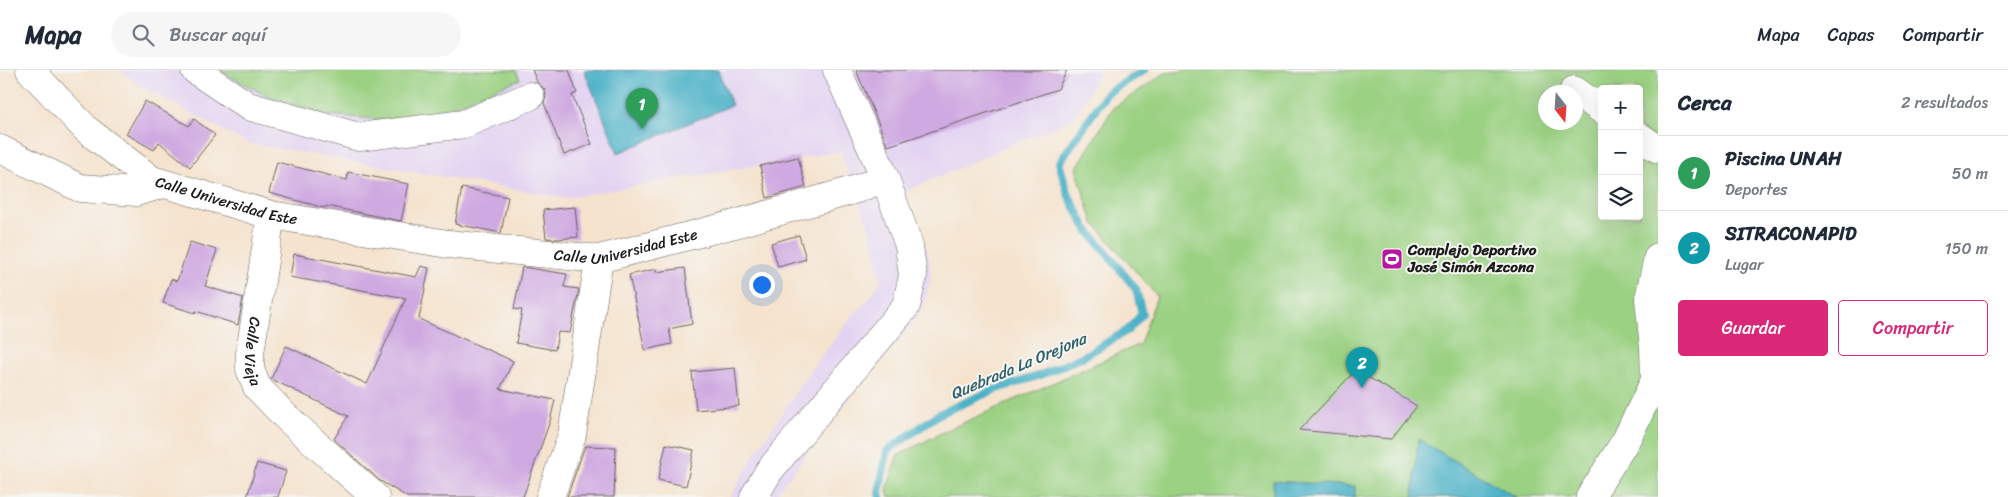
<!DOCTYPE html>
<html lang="es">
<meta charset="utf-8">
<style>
:root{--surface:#fff;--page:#f6f6f7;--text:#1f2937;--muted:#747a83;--line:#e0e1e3;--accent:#db2777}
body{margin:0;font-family:Sriracha,sans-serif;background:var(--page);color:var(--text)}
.controls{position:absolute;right:15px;top:15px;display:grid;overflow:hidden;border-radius:5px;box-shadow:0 5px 20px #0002}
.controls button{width:45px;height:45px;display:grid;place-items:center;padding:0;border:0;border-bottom:1px solid var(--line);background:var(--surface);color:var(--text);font:25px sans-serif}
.compass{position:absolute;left:1538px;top:15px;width:45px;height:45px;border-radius:50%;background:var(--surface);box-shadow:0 5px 20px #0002;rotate:163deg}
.you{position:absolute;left:761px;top:214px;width:18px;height:18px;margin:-12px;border:4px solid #fff;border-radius:50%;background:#1a73e8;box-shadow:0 0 0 8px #1a73e833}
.badge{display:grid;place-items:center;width:32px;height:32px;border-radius:50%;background:var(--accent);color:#fff;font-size:16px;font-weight:700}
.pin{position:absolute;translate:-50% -41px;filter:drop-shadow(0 1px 2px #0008)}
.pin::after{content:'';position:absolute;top:26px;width:18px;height:15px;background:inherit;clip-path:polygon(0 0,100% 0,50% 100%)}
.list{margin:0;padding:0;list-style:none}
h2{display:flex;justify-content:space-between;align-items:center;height:65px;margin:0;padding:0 20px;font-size:21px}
h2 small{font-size:16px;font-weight:400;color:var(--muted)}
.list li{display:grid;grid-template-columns:32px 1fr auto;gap:15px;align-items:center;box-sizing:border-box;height:75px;padding:0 20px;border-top:1px solid var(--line)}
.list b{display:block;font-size:19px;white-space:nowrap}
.list p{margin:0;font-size:16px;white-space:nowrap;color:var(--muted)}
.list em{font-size:16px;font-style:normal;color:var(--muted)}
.actions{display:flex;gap:10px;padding:15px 20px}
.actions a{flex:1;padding:11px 0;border:1px solid var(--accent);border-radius:5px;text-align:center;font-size:18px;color:var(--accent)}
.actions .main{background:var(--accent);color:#fff}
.icon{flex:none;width:28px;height:28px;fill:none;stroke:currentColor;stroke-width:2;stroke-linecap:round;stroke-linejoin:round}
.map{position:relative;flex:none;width:1658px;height:427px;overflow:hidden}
header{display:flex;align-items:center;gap:30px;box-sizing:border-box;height:70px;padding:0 25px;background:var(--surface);border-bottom:1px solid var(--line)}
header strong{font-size:24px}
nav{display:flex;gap:28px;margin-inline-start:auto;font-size:18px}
.search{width:350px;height:45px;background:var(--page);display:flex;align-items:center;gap:12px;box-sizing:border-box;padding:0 18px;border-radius:28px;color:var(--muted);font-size:19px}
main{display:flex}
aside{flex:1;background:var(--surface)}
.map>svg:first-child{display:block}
.built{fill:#e3d3f2}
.green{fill:#9bd183;stroke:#5c7650;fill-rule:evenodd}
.water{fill:#49b1c7;stroke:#326672}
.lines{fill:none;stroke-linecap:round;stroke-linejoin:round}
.stream{stroke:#49b1c7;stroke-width:8}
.building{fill:#cfa9e1}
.minor-casing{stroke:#68625a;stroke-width:29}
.minor{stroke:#fff;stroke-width:28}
.labels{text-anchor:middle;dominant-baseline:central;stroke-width:4;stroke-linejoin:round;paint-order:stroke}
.street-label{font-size:15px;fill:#1c1c1c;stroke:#f6f6f2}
.poi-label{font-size:15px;font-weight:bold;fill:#1c1c1c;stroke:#f6f6f2;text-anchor:start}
.water-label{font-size:16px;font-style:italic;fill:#305f69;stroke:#f6f6f2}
</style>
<header>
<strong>Mapa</strong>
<div class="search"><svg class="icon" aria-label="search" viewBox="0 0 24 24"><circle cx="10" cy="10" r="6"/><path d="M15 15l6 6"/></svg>Buscar aquí</div>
<nav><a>Mapa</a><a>Capas</a><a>Compartir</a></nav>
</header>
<main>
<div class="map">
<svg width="1658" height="427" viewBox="0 0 1658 427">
<rect width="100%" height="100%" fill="#f6f6f2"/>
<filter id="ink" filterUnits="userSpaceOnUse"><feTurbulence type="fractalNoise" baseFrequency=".02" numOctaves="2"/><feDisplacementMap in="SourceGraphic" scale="10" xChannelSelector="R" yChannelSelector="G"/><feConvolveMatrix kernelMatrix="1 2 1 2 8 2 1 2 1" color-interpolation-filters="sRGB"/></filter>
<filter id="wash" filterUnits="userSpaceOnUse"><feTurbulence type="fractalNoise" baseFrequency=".0096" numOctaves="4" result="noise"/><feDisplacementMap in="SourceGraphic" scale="20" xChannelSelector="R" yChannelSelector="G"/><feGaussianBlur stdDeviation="1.12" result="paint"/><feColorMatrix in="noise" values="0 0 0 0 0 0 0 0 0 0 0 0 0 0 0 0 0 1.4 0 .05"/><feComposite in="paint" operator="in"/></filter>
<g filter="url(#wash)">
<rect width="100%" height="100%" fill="#f5e3ce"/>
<path class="built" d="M 121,0 L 1101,0 L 1074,48 L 904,122 L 929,186 L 931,209 L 925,232 L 912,255 L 849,329 L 774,427 L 730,427 L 757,381 L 810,301 L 855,243 L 870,228 L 881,210 L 870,161 L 840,81 L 566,128 L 247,73 L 138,15 Z"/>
<path class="green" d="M 218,0 L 516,0 L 520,9 L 451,37 L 397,51 L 328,45 L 269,27 Z
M 1193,0 L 1658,0 L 1658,427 L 889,427 L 887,420 L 897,386 L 947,360 L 1140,274 L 1157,226 L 1093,152 L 1076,99 L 1113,38 L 1165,3 ZM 1602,19 L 1639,19 L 1639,146 L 1602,146 ZM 1546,22 L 1576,22 L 1576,52 L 1546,52 Z"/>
<path class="water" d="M 584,0 L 718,0 L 732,35 L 618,83 Z
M 1418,369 L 1516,427 L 1413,427 Z
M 1273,411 L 1355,416 L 1355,427 L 1273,427 Z"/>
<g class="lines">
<path class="stream" d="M 880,427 L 879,423 L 887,381 L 939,344 L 994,320 L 1041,305 L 1084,286 L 1128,260 L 1142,244 L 1136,219 L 1086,158 L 1069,126 L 1059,93 L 1107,23 L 1145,0"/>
</g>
<g id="blocks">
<path class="building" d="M 532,0 L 569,0 L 577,23 L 572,25 L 592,74 L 564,85 L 544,33 L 546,27 L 545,20 L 537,12 Z
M 856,0 L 1067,0 L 1058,19 L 888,76 Z
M 145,31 L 189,56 L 194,49 L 215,65 L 190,97 L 159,72 L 154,80 L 126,64 Z
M 798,87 L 806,117 L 767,128 L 760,96 Z
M 277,92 L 347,110 L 348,102 L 409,114 L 401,151 L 326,136 L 325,138 L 269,123 Z
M 462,118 L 508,127 L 501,163 L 455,154 Z
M 575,137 L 578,167 L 558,169 L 546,168 L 543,140 Z
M 799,165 L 806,189 L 778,197 L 771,173 Z
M 190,172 L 217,180 L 205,216 L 243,228 L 238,255 L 196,241 L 195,243 L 163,233 L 171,209 L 177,211 Z
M 294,184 L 416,207 L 421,196 L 429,198 L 419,249 L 513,291 L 500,319 L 555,330 L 550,351 L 523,427 L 407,427 L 379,410 L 334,369 L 348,346 L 271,309 L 286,276 L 367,314 L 406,228 L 290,207 Z
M 522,197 L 567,204 L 564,217 L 579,219 L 570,263 L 558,262 L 555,280 L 516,273 L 522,240 L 514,239 Z
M 685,198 L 692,254 L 669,259 L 672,274 L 645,280 L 629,205 L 656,199 L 656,202 Z
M 735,298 L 739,336 L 696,340 L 692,302 Z
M 1356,300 L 1417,336 L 1391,369 L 1299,360 Z
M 666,374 L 694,380 L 686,416 L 658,410 Z
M 585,376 L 616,377 L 614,427 L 567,427 Z
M 257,393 L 286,401 L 278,427 L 247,427 Z"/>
</g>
</g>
<g filter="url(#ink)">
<use href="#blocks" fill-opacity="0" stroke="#68625a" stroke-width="1"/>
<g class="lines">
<g class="minor-casing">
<g id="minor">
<path id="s1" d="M 30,0 L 87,60 L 152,110 L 271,145 L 448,174 L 599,189 L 735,154 L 857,119 L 885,108"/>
<path d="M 195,0 L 248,36 L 359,67 L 464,54 L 530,26"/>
<path d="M 1574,20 L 1602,40"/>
<path d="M 1639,66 L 1658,79"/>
<path d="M 0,79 L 80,118 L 136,122 L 163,114"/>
<path id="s2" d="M 271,145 L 250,283 L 250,299 L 257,317 L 286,347 L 375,427"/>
<path d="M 550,427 L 572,365 L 599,189"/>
<path d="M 754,427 L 769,401 L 906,236 L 913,206 L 909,176 L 885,108 L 837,0"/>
<path d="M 1590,427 L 1626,370 L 1655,310 L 1654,278 L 1649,229 L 1658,187"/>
</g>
</g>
<use href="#minor" class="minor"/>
</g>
</g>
<defs>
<g id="stadium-square" transform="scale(1.125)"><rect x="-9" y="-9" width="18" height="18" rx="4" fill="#b5179e" stroke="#f6f6f2"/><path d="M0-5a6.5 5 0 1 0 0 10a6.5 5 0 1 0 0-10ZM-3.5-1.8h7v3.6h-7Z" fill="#fff"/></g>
</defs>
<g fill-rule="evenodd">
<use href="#stadium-square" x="1392" y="189"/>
</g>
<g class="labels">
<g class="street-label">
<text stroke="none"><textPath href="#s1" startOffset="242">Calle Universidad Este</textPath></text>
<text stroke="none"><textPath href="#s1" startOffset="648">Calle Universidad Este</textPath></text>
<text stroke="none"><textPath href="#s2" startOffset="138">Calle Vieja</textPath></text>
</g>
<g class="poi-label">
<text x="1408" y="180">Complejo Deportivo<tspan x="1408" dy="17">José Simón Azcona</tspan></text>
</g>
<g class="water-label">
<text transform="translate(1018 296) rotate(-23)">Quebrada La Orejona</text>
</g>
</g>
</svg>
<div class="controls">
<button>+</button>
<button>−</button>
<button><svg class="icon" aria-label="layers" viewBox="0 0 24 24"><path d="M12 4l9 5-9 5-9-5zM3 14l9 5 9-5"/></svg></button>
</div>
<svg class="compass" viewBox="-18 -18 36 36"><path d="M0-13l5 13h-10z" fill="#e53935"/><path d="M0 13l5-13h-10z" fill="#747a83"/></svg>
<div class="you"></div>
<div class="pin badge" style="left:642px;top:59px;background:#2e9e5b">1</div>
<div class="pin badge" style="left:1362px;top:318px;background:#0f9aa8">2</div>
</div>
<aside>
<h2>Cerca<small>2 resultados</small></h2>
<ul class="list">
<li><span class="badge" style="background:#2e9e5b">1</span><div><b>Piscina UNAH</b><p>Deportes</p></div><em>50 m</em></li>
<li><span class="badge" style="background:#0f9aa8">2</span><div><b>SITRACONAPID</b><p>Lugar</p></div><em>150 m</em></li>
</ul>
<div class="actions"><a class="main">Guardar</a><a>Compartir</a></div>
</aside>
</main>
